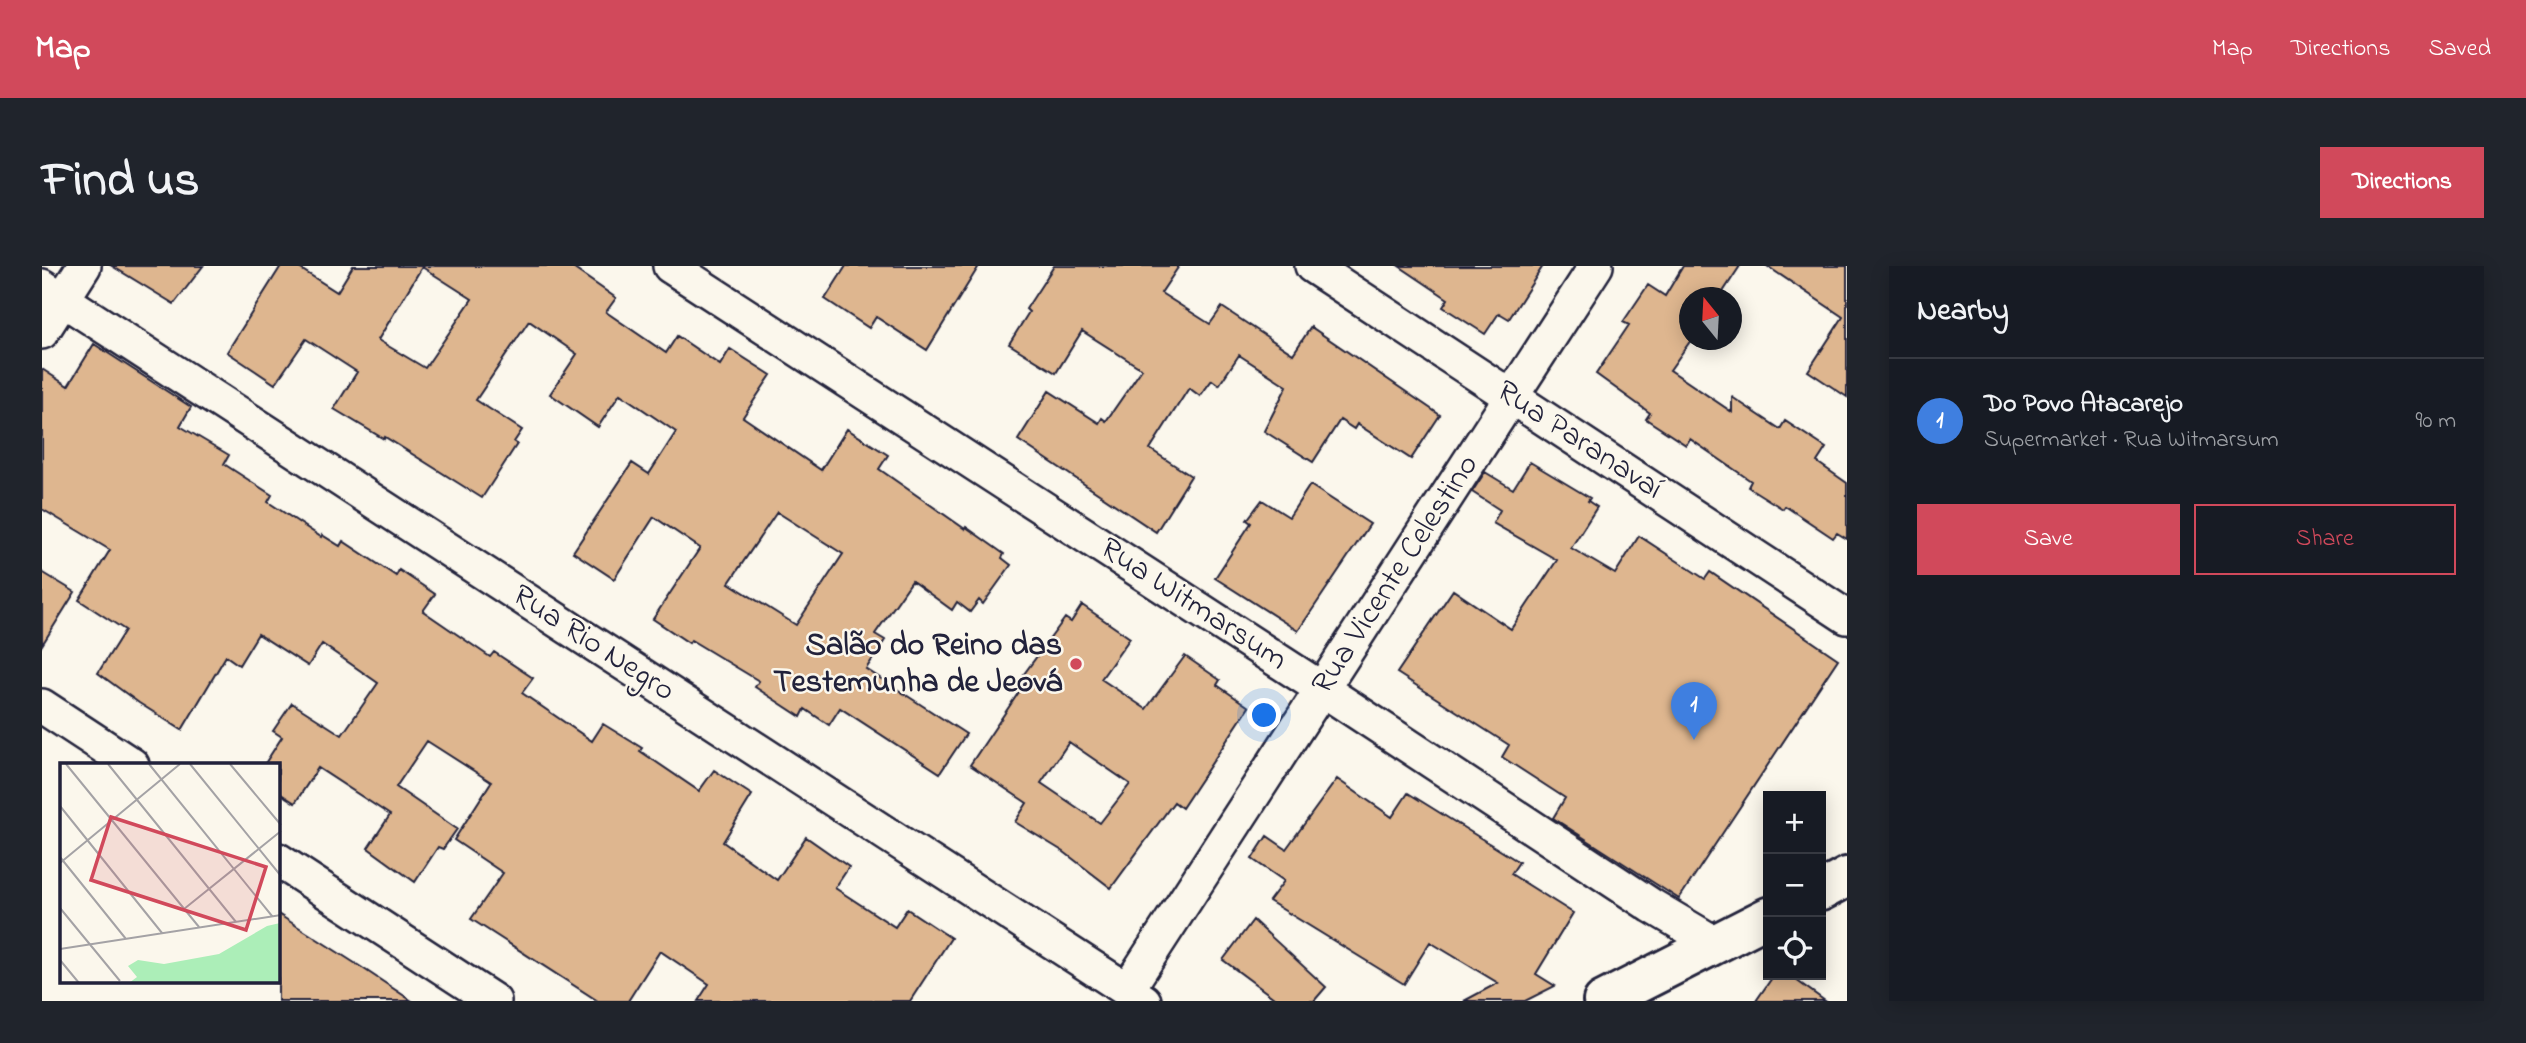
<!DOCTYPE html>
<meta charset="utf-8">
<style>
:root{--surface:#171b24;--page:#20242c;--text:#f1f3f6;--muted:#9ea1a6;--line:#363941;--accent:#d1495b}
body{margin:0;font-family:"Indie Flower",sans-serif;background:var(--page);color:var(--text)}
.controls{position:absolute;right:21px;bottom:21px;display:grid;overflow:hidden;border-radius:0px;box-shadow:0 4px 18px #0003}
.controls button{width:63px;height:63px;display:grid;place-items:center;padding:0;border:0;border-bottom:2px solid var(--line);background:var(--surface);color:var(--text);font:35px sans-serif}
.compass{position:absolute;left:1637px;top:21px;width:63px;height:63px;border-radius:50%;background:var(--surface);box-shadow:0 4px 18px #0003;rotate:342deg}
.you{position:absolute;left:1223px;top:450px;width:24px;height:24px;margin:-18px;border:5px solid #fff;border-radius:50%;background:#1a73e8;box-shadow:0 0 0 10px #1a73e833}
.badge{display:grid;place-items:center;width:46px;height:46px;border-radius:50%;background:var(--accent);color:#fff;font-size:23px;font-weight:700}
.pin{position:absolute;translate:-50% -58px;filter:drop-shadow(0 2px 4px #0008)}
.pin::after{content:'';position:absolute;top:37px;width:24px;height:21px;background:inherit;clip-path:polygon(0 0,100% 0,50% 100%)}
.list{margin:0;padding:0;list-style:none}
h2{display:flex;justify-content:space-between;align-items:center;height:91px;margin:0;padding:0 28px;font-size:30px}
h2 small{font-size:23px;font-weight:400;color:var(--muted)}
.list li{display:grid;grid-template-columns:46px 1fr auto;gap:21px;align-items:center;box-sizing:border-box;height:126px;padding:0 28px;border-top:2px solid var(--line)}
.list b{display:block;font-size:26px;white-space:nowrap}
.list p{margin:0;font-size:23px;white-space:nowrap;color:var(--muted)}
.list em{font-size:23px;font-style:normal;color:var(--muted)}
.actions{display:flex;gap:14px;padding:21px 28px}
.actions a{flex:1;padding:16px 0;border:2px solid var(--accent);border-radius:0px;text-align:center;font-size:24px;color:var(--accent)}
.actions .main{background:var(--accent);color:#fff}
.icon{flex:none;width:38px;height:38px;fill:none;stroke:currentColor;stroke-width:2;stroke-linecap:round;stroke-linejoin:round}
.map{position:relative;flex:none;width:1805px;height:735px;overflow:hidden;border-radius:0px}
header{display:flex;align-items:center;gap:42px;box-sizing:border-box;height:98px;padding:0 35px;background:var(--accent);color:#fff}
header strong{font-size:33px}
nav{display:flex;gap:38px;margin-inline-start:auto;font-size:24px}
.intro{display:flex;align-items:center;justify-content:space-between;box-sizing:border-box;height:168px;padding:0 42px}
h1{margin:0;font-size:49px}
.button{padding:18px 32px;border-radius:0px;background:var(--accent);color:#fff;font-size:24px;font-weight:700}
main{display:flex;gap:42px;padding:0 42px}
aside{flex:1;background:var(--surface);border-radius:0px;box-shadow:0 4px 18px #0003}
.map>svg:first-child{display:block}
.building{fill:#deb68f;stroke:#22223b;stroke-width:2;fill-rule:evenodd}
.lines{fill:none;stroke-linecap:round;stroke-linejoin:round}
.minor-casing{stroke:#22223b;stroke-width:38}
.secondary-casing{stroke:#22223b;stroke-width:44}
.minor{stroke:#fbf7ec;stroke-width:33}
.secondary{stroke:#fbf7ec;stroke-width:38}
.poi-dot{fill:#d1495b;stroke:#fbf7ec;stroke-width:2.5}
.labels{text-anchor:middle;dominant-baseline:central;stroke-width:5;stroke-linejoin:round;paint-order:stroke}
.street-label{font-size:32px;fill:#22223b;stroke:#fbf7ec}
.poi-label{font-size:32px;font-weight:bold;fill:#22223b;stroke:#fbf7ec;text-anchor:end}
.inset-road{fill:none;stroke:#a4a2a5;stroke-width:2}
.view{fill:#d1495b;fill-opacity:0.15;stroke:#d1495b;stroke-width:3.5}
.inset-edge{fill:none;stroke:#22223b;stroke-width:3.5}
</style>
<header>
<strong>Map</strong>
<nav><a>Map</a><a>Directions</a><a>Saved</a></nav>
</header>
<div class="intro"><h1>Find us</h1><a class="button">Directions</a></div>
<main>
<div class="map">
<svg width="1805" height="735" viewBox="0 0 1805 735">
<rect width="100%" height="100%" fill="#fbf7ec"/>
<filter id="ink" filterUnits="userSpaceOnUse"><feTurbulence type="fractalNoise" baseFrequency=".0143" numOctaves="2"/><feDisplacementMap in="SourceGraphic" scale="14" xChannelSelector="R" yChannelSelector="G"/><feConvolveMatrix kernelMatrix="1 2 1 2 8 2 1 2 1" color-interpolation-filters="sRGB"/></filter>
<g filter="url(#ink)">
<path class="building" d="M 70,0 L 161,0 L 132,38 Z
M 239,0 L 254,0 L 295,26 L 311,0 L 528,0 L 574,32 L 564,46 L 624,87 L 635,70 L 678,99 L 688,83 L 729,109 L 701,151 L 779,204 L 805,163 L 846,189 L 837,203 L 923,263 L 924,261 L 962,288 L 960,292 L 969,299 L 941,338 L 937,334 L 928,346 L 915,336 L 910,344 L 870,315 L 833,368 L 843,374 L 824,403 L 924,468 L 898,507 L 798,442 L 787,459 L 763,443 L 759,451 L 713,421 L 717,415 L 649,374 L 647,377 L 611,353 L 658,282 L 612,251 L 572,313 L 531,286 L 590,197 L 607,208 L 634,166 L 578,128 L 556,161 L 508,128 L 535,88 L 487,55 L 434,134 L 480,164 L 472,176 L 475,178 L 440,232 L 343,171 L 342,173 L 292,143 L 315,106 L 264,73 L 233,118 L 185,86 ZM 380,1 L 430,33 L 383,102 L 336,74 ZM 735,246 L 801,288 L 754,359 L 687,317 Z
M 804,0 L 937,0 L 885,84 L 834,51 L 827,62 L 783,33 Z
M 1012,0 L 1137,0 L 1119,27 L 1168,58 L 1180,41 L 1251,88 L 1269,61 L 1398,149 L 1369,193 L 1315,158 L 1312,163 L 1298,154 L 1271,196 L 1222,165 L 1245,120 L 1197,89 L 1177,119 L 1170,114 L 1158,130 L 1147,122 L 1108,183 L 1149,210 L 1114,266 L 976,174 L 1007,125 L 1057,157 L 1060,152 L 1064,155 L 1100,103 L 1040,65 L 1014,107 L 967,78 L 987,46 L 984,43 Z
M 1357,0 L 1501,0 L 1467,53 L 1457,47 L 1443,68 L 1401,41 L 1406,33 Z
M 1641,0 L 1698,0 L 1677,32 L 1648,32 L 1649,74 L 1628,104 L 1690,146 L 1690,131 L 1738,163 L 1743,155 L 1784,182 L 1775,196 L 1805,217 L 1805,273 L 1795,267 L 1791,272 L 1743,240 L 1741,243 L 1706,221 L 1709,215 L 1648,173 L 1644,179 L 1604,153 L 1608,147 L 1554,108 L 1587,59 L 1581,56 L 1606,19 L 1623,30 Z
M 1725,0 L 1805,0 L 1805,131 L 1766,105 L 1801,51 Z
M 52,78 L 149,141 L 138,160 L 187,189 L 182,198 L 230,229 L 226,236 L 279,271 L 280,269 L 298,280 L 301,275 L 354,310 L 357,304 L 393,328 L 381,345 L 448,391 L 452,386 L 491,412 L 480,427 L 550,475 L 561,458 L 600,482 L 598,485 L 657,525 L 672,504 L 710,529 L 681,576 L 735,614 L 764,571 L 807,601 L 793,622 L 853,661 L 865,643 L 909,672 L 868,735 L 656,735 L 667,718 L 618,685 L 586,735 L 556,735 L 429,653 L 461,607 L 412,574 L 449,516 L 385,475 L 354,521 L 415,563 L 401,583 L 396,581 L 373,616 L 326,582 L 348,549 L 276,502 L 253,537 L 236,526 L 236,499 L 222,499 L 240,471 L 231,465 L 250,437 L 300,469 L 336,417 L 280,378 L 266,400 L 216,368 L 197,399 L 184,390 L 140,464 L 97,437 L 56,407 L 83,364 L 37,334 L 68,284 L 0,243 L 0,103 L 26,120 Z
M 1488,196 L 1548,232 L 1546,235 L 1555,241 L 1529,282 L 1573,308 L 1597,270 L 1663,313 L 1668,306 L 1796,393 L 1637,633 L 1511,552 L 1523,532 L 1460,491 L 1467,479 L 1355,407 L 1411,324 L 1469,363 L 1515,294 L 1451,257 L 1458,244 L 1430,226 L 1443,206 L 1471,223 Z
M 1268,219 L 1328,258 L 1256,365 L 1173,312 L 1209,257 L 1205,254 L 1220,234 L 1247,251 Z
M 0,306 L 33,326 L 0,379 Z
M 1040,339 L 1088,372 L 1059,413 L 1104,443 L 1143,390 L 1178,414 L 1175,419 L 1207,441 L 1140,542 L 1132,536 L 1069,622 L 1022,586 L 973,556 L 985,537 L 928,499 L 987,411 L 982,408 L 1023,352 L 1029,356 ZM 1027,476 L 1088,518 L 1058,557 L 999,517 Z
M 1295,513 L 1350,551 L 1366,527 L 1477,596 L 1469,608 L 1531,647 L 1494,708 L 1513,720 L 1483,735 L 1422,735 L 1456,717 L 1388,676 L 1362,718 L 1227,635 L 1242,615 L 1210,593 L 1225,570 L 1244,583 Z
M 236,648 L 319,701 L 370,735 L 236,735 Z
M 1211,654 L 1284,721 L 1272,735 L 1236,735 L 1181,694 Z
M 1732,709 L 1747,709 L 1783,735 L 1714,735 Z"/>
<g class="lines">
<g class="minor-casing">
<path id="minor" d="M 628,0 L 1280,423 L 1610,640 L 1674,678
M 1270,0 L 1805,351
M 0,20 L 1102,735
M 0,66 L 42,0
M 0,440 L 90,499
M 236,594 L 452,735
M 1085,724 L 1554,0"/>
</g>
<g class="secondary-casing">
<path id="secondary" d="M 1779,625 L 1805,611
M 1561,735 L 1726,651"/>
</g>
<use href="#minor" class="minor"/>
<use href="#secondary" class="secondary"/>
</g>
</g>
<circle class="poi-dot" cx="1034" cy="398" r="7"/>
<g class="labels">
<g class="street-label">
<text transform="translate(1537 175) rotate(33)">Rua Paranavaí</text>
<text transform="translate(1354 309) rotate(-57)">Rua Vicente Celestino</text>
<text transform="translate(1151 339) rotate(33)">Rua Witmarsum</text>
<text transform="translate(551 378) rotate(33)">Rua Rio Negro</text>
</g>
<g class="poi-label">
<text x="1020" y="380">Salão do Reino das<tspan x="1020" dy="37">Testemunha de Jeová</tspan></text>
</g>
</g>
<g transform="translate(18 497)">
<rect width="220" height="220" fill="#fbf7ec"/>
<path d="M 220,160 L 220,220 L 69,220 L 77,214 L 68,203 L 78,197 L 104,201 L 159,191 L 207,163 Z" fill="#aceeb8"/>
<path class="inset-road" d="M 6,1 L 139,164M 48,1 L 176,159M 89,1 L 212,153M 130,1 L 221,113M 170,1 L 221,62M 0,43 L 102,170M 0,94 L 66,176M 0,100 L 120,1M 0,145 L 60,218M 124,146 L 221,68M 0,186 L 221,152M 0,197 L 19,220"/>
<path class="view" d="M 51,54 L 206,104 L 186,167 L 31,117 Z"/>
<rect width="220" height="220" class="inset-edge"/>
</g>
</svg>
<div class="controls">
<button>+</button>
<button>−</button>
<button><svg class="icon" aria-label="locate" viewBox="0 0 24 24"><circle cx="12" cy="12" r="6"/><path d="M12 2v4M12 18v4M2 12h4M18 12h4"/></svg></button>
</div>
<svg class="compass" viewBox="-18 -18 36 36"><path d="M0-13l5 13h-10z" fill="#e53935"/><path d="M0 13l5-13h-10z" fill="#9ea1a6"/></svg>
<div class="you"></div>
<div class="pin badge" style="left:1652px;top:474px;background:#3f7fe0">1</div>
</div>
<aside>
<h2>Nearby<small></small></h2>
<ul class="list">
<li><span class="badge" style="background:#3f7fe0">1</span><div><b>Do Povo Atacarejo</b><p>Supermarket · Rua Witmarsum</p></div><em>90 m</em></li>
</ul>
<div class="actions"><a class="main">Save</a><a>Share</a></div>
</aside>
</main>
